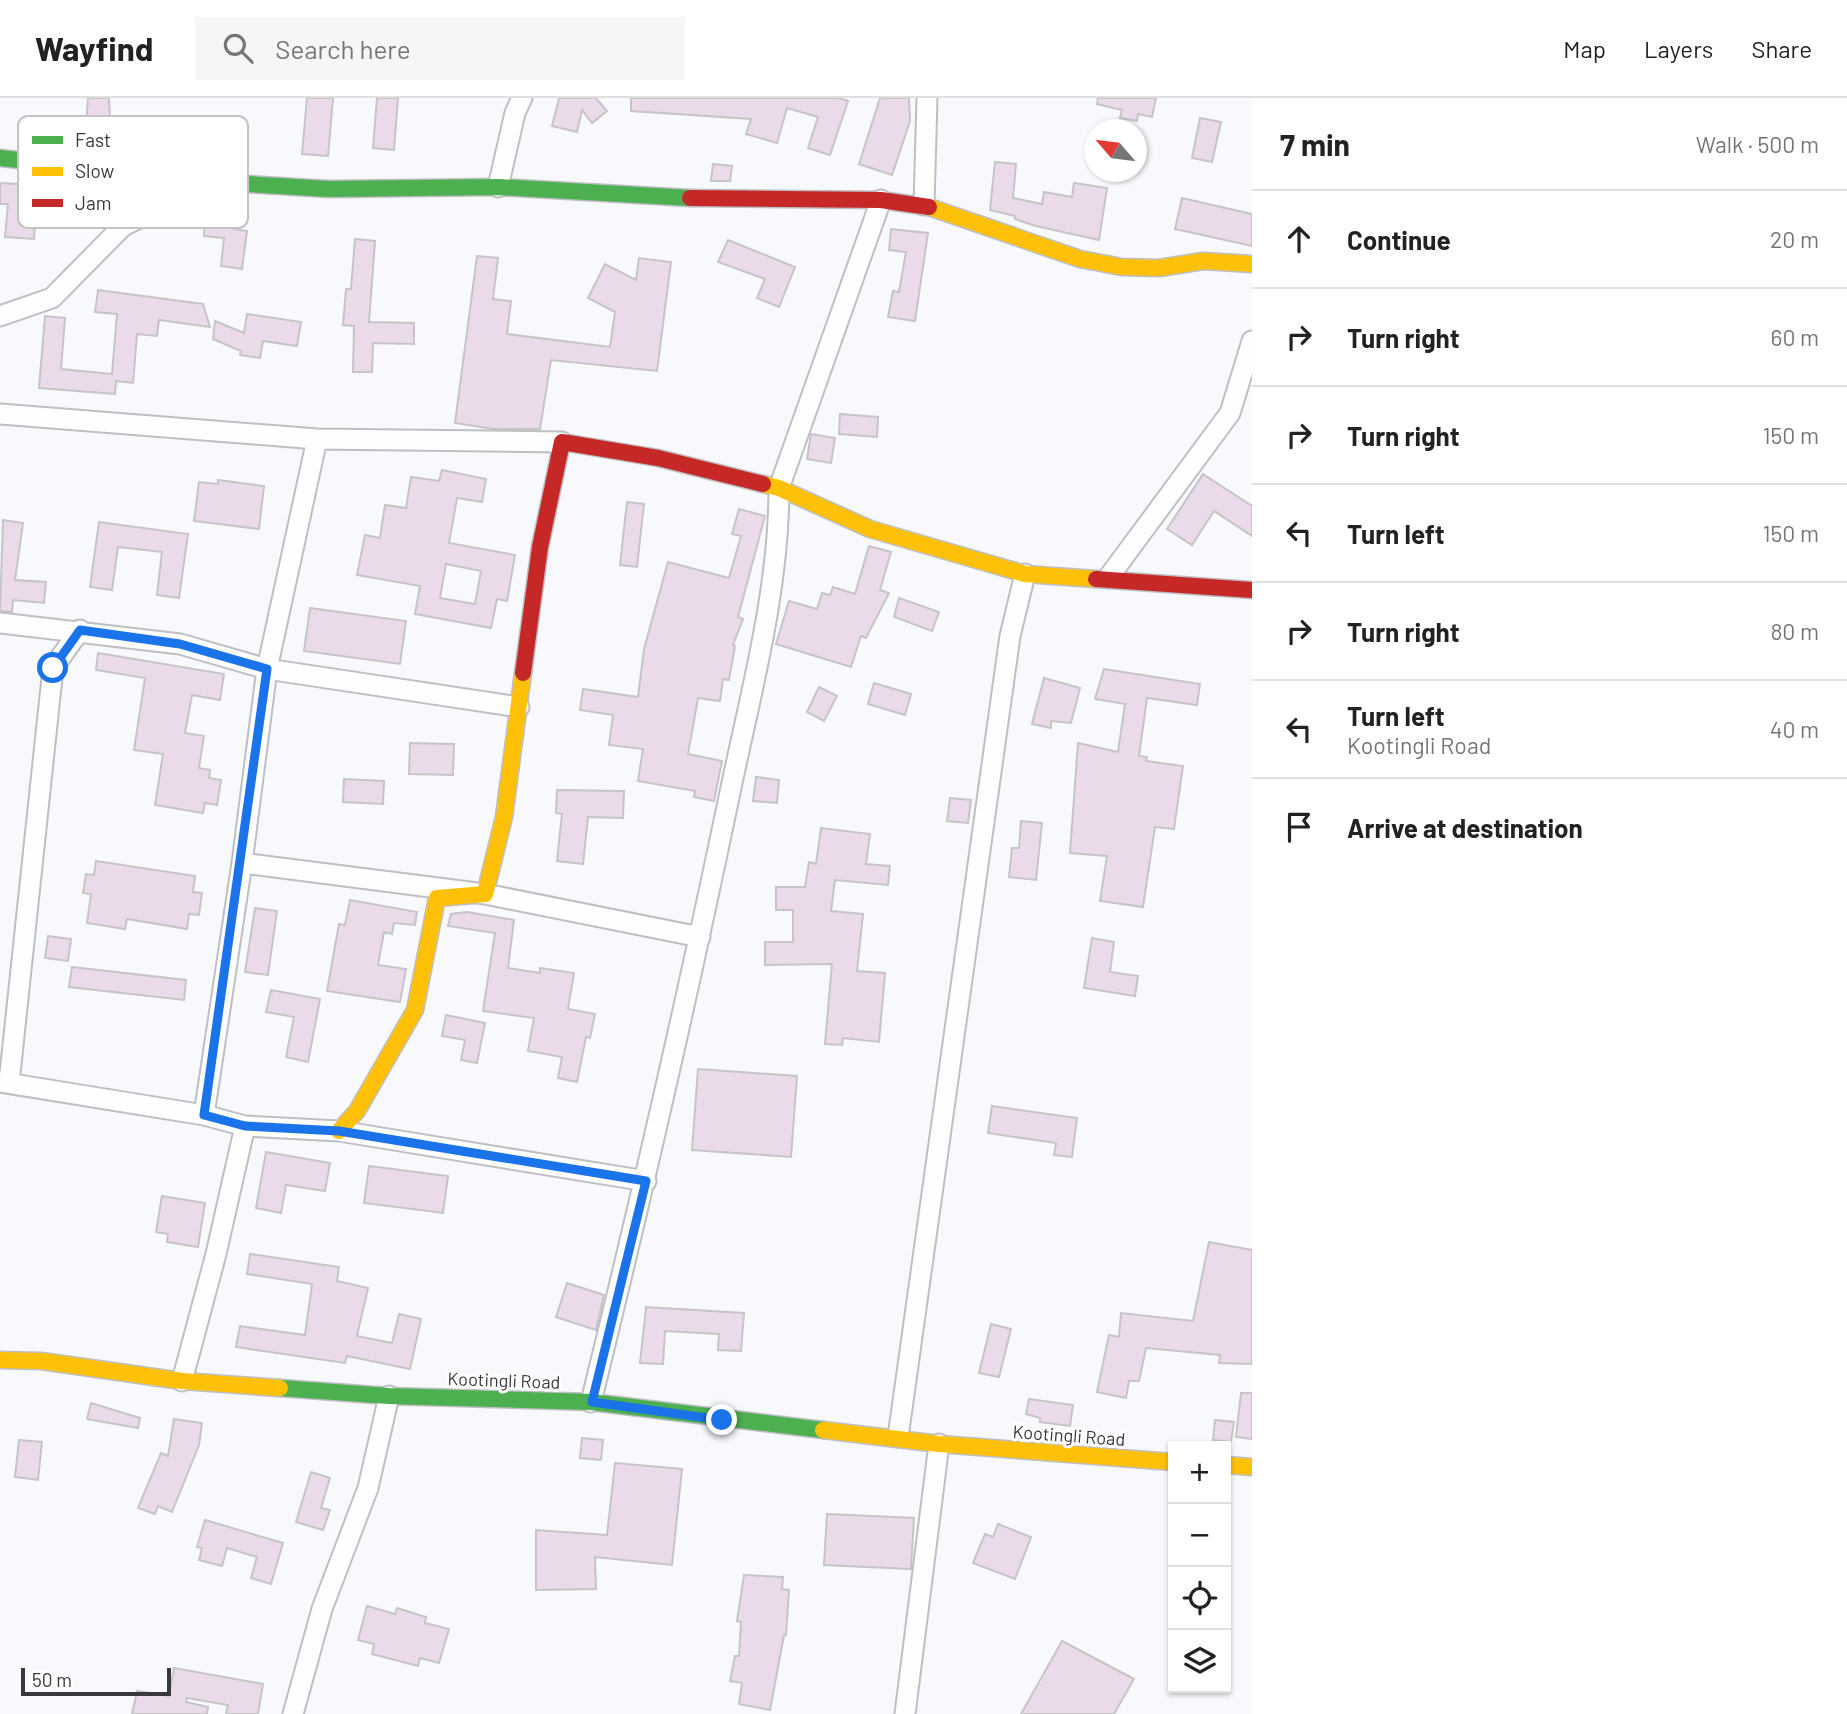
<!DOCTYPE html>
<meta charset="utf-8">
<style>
:root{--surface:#fff;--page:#f6f6f6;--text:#222;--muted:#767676;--line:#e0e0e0}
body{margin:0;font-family:Barlow,sans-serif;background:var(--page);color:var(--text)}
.controls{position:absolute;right:21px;bottom:21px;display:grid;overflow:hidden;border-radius:0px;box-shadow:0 2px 5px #0004}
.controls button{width:63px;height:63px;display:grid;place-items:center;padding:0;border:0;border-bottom:2px solid var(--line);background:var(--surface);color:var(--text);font:35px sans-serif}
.compass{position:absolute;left:1084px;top:21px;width:63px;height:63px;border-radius:50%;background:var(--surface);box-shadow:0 2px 5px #0004;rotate:298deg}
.scale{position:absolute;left:21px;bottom:18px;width:150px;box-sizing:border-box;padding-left:7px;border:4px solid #38383d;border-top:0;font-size:19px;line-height:24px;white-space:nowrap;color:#38383d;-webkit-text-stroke:5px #fff;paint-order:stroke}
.stop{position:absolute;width:21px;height:21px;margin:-16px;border:5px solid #1a73e8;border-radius:50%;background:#fff}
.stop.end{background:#1a73e8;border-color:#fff;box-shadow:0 2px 7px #0008}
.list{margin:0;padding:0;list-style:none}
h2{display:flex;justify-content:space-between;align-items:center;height:91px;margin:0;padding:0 28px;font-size:30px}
h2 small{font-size:23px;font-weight:400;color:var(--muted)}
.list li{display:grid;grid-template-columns:46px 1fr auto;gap:21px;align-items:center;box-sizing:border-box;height:98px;padding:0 28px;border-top:2px solid var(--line)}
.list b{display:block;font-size:26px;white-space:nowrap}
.list p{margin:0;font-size:23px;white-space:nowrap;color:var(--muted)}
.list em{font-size:23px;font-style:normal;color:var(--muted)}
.icon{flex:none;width:38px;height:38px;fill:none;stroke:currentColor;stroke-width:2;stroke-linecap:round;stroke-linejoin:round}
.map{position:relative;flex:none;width:1252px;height:1616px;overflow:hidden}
header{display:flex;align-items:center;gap:42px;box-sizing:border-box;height:98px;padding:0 35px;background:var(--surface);border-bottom:2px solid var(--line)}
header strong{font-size:33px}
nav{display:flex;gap:38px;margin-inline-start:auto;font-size:24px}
.search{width:490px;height:63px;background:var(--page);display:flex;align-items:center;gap:18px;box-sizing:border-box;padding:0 24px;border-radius:0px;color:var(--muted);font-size:26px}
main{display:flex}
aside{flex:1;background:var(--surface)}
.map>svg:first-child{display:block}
.building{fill:#ebdbea;stroke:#c6c4c7;stroke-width:2;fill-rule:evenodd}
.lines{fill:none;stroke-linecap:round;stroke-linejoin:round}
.street-casing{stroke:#bebfc2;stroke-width:23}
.fast-casing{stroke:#bebfc2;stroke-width:19}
.slow-casing{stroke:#bebfc2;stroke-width:19}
.jam-casing{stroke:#bebfc2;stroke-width:19}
.street{stroke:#fefeff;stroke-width:19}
.fast{stroke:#4caf50;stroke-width:16}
.slow{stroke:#ffc107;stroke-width:16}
.jam{stroke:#c62828;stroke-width:16}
.route{stroke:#1a73e8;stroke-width:9}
.labels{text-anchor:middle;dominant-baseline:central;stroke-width:6;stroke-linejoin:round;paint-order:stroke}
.street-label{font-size:18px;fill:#38383d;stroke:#fff}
.key{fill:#fff;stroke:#c3c3c5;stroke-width:2}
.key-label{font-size:19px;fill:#38383d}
</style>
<header>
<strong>Wayfind</strong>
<div class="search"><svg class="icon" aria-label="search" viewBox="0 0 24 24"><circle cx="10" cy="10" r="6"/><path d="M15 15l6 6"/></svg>Search here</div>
<nav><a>Map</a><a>Layers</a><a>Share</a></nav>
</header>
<main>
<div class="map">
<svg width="1252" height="1616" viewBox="0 0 1252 1616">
<rect width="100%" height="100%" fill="#f8f9fc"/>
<path class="building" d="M 88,0 L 109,0 L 111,42 L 85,43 Z
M 307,0 L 333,0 L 328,58 L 302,56 Z
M 377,0 L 398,0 L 394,52 L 373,50 Z
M 559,0 L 596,0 L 607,13 L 592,25 L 582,12 L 577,34 L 552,28 Z
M 631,0 L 839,0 L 848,3 L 830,57 L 808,50 L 818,19 L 787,10 L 777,45 L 746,36 L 751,21 L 631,13 Z
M 880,0 L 909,0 L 910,23 L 892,77 L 859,66 Z
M 1098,0 L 1156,0 L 1152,19 L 1138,16 L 1137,23 L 1120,20 L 1122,12 L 1097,6 Z
M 1200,20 L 1221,24 L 1212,64 L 1192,60 Z
M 995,64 L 1016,66 L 1013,100 L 1042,106 L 1044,94 L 1072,99 L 1074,85 L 1107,90 L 1099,142 L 1036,128 L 1015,121 L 1015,118 L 990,112 Z
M 713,66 L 732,68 L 730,83 L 711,83 Z
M 0,85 L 37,87 L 34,141 L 5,139 L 8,106 L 0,106 Z
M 1182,100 L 1252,116 L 1252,148 L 1175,131 Z
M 206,110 L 235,113 L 234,131 L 247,133 L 242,171 L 221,168 L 224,140 L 204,138 Z
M 891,131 L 928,135 L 915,223 L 888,219 L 893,193 L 899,194 L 906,154 L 889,152 Z
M 355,141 L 375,143 L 369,224 L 414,225 L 414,246 L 373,245 L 372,274 L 353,274 L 354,228 L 343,227 L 346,191 L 351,191 Z
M 728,142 L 795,169 L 779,209 L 757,200 L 765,181 L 718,164 Z
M 477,158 L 498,160 L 493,201 L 511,203 L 507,236 L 610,249 L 615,214 L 588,200 L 605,166 L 636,182 L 639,160 L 671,164 L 657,273 L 551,262 L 540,331 L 493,331 L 455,325 Z
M 98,192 L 203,206 L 210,229 L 159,222 L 157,238 L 137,236 L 133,285 L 116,283 L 115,296 L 39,290 L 45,218 L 65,220 L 61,271 L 112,276 L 117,216 L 95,214 Z
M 247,216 L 301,224 L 297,248 L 263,243 L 260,260 L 240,257 L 241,253 L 213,241 L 215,223 L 244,235 Z
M 840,316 L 878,319 L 877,339 L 839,336 Z
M 811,336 L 835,340 L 831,365 L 807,361 Z
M 442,372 L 486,381 L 482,404 L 457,400 L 449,445 L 515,457 L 507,503 L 497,501 L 491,530 L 415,516 L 420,488 L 357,477 L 365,437 L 380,440 L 385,407 L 406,410 L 411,379 L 439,383 ZM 446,466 L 481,473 L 475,506 L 440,500 Z
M 1203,376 L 1252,408 L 1252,438 L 1214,413 L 1192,447 L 1167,431 Z
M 218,382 L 264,388 L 259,431 L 194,423 L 199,384 L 218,386 Z
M 627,404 L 644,406 L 637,469 L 620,467 Z
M 739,411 L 765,418 L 738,519 L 743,521 L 733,547 L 735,548 L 729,582 L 723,581 L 720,603 L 698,600 L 688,656 L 722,663 L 714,703 L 694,699 L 695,693 L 638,683 L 643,651 L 609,647 L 613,617 L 580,612 L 583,591 L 638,599 L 644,551 L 668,464 L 729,480 L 741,438 L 732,436 Z
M 3,422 L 23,425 L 15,482 L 46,484 L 44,505 L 13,502 L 12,514 L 0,513 Z
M 99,424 L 188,436 L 179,500 L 157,497 L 162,454 L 118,449 L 112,492 L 90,489 Z
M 869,448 L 891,454 L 880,492 L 889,495 L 866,540 L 861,538 L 851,569 L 776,546 L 789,503 L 817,511 L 822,495 L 830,497 L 833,489 L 855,496 Z
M 899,500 L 939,514 L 932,533 L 894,519 Z
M 310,510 L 406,523 L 400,566 L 304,553 Z
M 98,555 L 224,576 L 220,602 L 192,597 L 185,635 L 204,638 L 199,670 L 210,672 L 209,680 L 221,682 L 217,707 L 205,705 L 203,715 L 155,707 L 163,656 L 134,652 L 145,580 L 96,572 Z
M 1104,571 L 1200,586 L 1197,607 L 1147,600 L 1139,658 L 1147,659 L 1146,663 L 1183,668 L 1174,731 L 1155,729 L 1143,809 L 1100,803 L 1107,758 L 1070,755 L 1078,645 L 1118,654 L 1125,606 L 1095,601 Z
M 1044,580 L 1080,590 L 1071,625 L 1051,623 L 1051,630 L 1032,626 Z
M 874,585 L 911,596 L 905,617 L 868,606 Z
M 819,589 L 837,598 L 824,623 L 807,614 Z
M 410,645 L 454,646 L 453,677 L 409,676 Z
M 756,679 L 779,682 L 777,705 L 753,703 Z
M 344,681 L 384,683 L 383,706 L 343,704 Z
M 557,692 L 624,693 L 623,720 L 588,719 L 583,766 L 557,763 L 562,716 L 556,715 Z
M 950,700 L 971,702 L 968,725 L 947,723 Z
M 1021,723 L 1042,725 L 1036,782 L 1009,779 L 1012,750 L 1019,750 Z
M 821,730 L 870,736 L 866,766 L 890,768 L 888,787 L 835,782 L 831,813 L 863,816 L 857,873 L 885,875 L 879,944 L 843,940 L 842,947 L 825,946 L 832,866 L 765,867 L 765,844 L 793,844 L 793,812 L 776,812 L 776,789 L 805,789 L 809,764 L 816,766 Z
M 96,763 L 195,778 L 193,794 L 202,795 L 199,817 L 189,816 L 187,831 L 127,821 L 125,831 L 87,825 L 91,796 L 83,795 L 86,776 L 94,777 Z
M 350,802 L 417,814 L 415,827 L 394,825 L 392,836 L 384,834 L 378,867 L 406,871 L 400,904 L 327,893 L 339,826 L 345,827 Z
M 255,810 L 277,813 L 268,877 L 245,874 Z
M 467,814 L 514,822 L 508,870 L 540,875 L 540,870 L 574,875 L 568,911 L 595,916 L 590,940 L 586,939 L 577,984 L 558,980 L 562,959 L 528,953 L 534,920 L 483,913 L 495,835 L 448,828 L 451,816 Z
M 48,838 L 71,841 L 68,863 L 45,860 Z
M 1092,840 L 1114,844 L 1110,874 L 1138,878 L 1135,898 L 1084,890 Z
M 72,869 L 186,882 L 184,902 L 69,889 Z
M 271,892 L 320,901 L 308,964 L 286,959 L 294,919 L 266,914 Z
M 446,917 L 485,925 L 477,965 L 461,962 L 465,942 L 442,938 Z
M 698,971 L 797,978 L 791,1059 L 692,1052 Z
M 992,1008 L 1077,1020 L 1072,1059 L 1054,1057 L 1056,1045 L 988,1035 Z
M 266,1054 L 330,1065 L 325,1093 L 286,1087 L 281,1115 L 256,1110 Z
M 369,1068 L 448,1078 L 443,1115 L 364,1105 Z
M 162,1098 L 205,1105 L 198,1149 L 167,1144 L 168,1136 L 156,1134 Z
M 1209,1144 L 1252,1152 L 1252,1266 L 1219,1265 L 1220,1257 L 1146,1250 L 1139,1283 L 1129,1283 L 1126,1300 L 1097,1294 L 1109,1237 L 1119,1239 L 1121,1215 L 1193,1223 Z
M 250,1156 L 339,1169 L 337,1183 L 368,1190 L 357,1238 L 392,1245 L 399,1216 L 421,1221 L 410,1271 L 347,1258 L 345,1265 L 236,1249 L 240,1228 L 305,1237 L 312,1186 L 247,1176 Z
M 567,1185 L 604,1197 L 596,1232 L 556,1219 Z
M 646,1209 L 744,1215 L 741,1253 L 718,1252 L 719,1236 L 665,1233 L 663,1266 L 640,1265 Z
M 991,1226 L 1011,1231 L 999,1279 L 979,1275 Z
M 1241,1295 L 1252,1295 L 1252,1341 L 1236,1339 Z
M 1029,1301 L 1073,1307 L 1070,1328 L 1040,1324 L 1040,1320 L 1026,1316 Z
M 91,1305 L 140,1320 L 138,1330 L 87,1321 Z
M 174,1321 L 202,1325 L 199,1347 L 172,1414 L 158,1408 L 155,1416 L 138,1410 L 161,1355 L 168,1358 Z
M 1215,1322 L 1234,1324 L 1231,1344 L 1213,1342 Z
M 582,1340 L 603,1342 L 601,1362 L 580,1360 Z
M 19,1342 L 42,1344 L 38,1382 L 15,1379 Z
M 615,1365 L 682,1371 L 672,1467 L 595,1459 L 596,1491 L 536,1492 L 536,1432 L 607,1437 Z
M 311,1374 L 330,1380 L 321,1410 L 330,1412 L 323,1432 L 296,1424 Z
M 827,1416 L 914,1420 L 911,1471 L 824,1467 Z
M 205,1422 L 283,1445 L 271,1486 L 251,1480 L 257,1459 L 227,1450 L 222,1468 L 199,1462 L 202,1450 L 197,1449 Z
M 998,1426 L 1031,1439 L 1015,1481 L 973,1465 L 985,1436 L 993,1439 Z
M 744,1477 L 783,1479 L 782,1491 L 789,1492 L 786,1537 L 784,1537 L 770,1612 L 739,1606 L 742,1585 L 730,1583 L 735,1558 L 739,1558 L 741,1524 L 737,1523 Z
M 367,1508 L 395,1516 L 397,1510 L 426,1519 L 425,1525 L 449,1531 L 439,1565 L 420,1560 L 418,1568 L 372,1556 L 374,1546 L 358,1542 Z
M 1062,1543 L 1134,1581 L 1114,1616 L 1021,1616 Z
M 174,1570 L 263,1586 L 258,1616 L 226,1616 L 228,1607 L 187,1600 L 186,1604 L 208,1609 L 207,1616 L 132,1616 L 137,1593 L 169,1598 Z"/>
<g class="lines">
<g class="street-casing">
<path id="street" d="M 498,89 L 515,15 L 522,0
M 924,107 L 927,0
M 0,218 L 52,200 L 123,128 L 212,85
M 0,316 L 317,341 L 562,344
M 317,341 L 267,571 L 519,609
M 1108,480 L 1230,315 L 1252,243
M 0,525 L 180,546 L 267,571 L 242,765
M 0,984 L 204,1017 L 245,1028 L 339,1033 L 646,1083
M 9,985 L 53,570 L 80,532
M 204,1017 L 242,765 L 485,796 L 700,839
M 182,1283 L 216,1156 L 245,1028
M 591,1304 C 640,1105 686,905 728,704 C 749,601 779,496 779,390 L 881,102
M 898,1339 L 1010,538 L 1025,476
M 293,1616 L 322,1511 L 368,1390 L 389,1298
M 905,1616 L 939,1346"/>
</g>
<g class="fast-casing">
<path id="fast" d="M 0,60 L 213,84 L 329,91 L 498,89 L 690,100
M 280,1290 L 389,1298 L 591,1304 L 823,1332"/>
</g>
<g class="slow-casing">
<path id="slow" d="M 929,109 L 1080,161 L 1122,169 L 1159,170 L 1203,163 L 1252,166
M 763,386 L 779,390 L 870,431 L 1025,476 L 1096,481
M 339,1033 L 357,1013 L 415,912 L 437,800 L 485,796 L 504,719 L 523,575
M 0,1262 L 41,1263 L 182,1283 L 280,1290
M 823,1332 L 939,1346 L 1173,1364
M 1226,1367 L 1252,1369"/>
</g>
<g class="jam-casing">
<path id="jam" d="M 690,100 L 881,102 L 929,109
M 1096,481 L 1252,492
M 523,575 L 540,449 L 562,344 L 658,360 L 763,386"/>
</g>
<use href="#street" class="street"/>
<use href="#fast" class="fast"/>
<use href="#slow" class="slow"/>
<use href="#jam" class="jam"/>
</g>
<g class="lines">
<path class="route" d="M 53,570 L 80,532 L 180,546 L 267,571 L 204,1017 L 245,1028 L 339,1033 L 646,1083 L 592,1304 L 722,1322"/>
</g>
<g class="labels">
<g class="street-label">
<text transform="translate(504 1282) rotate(2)">Kootingli Road</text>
<text transform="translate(1069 1337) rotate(4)">Kootingli Road</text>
</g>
</g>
<rect x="18" y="18" width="230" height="112" rx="10" class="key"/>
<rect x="32" y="38" width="31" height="8" fill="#4caf50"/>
<rect x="32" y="69" width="31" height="9" fill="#ffc107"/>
<rect x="32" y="101" width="31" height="8" fill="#c62828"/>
<g class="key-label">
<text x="75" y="49">Fast</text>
<text x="75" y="80">Slow</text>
<text x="75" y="112">Jam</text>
</g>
</svg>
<div class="controls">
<button>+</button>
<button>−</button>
<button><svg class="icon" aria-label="locate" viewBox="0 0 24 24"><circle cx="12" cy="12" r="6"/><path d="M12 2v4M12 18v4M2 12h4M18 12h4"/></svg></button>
<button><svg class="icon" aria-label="layers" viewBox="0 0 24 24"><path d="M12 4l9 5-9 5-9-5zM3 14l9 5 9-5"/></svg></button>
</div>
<svg class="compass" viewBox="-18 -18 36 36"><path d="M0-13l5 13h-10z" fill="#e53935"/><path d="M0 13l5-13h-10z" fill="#767676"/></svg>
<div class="scale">50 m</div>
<div class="stop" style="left:53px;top:570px"></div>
<div class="stop end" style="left:722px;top:1322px"></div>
</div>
<aside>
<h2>7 min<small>Walk · 500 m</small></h2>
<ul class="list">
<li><svg class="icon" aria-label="ahead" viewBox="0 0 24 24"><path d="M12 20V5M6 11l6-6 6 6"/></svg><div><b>Continue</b></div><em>20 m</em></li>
<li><svg class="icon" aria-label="right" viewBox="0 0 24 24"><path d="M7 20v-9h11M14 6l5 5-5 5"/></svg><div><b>Turn right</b></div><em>60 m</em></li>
<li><svg class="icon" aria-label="right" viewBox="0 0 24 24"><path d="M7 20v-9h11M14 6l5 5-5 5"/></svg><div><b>Turn right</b></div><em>150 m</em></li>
<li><svg class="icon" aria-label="left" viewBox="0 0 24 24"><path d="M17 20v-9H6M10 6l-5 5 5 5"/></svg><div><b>Turn left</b></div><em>150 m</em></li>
<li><svg class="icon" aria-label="right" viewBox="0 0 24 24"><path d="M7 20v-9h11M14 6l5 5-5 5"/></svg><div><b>Turn right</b></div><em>80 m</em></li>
<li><svg class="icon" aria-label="left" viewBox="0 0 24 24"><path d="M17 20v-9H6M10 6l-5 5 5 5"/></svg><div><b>Turn left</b><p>Kootingli Road</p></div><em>40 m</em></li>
<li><svg class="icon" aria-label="arrive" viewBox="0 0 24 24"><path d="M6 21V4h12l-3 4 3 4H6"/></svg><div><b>Arrive at destination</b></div></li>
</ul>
</aside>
</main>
